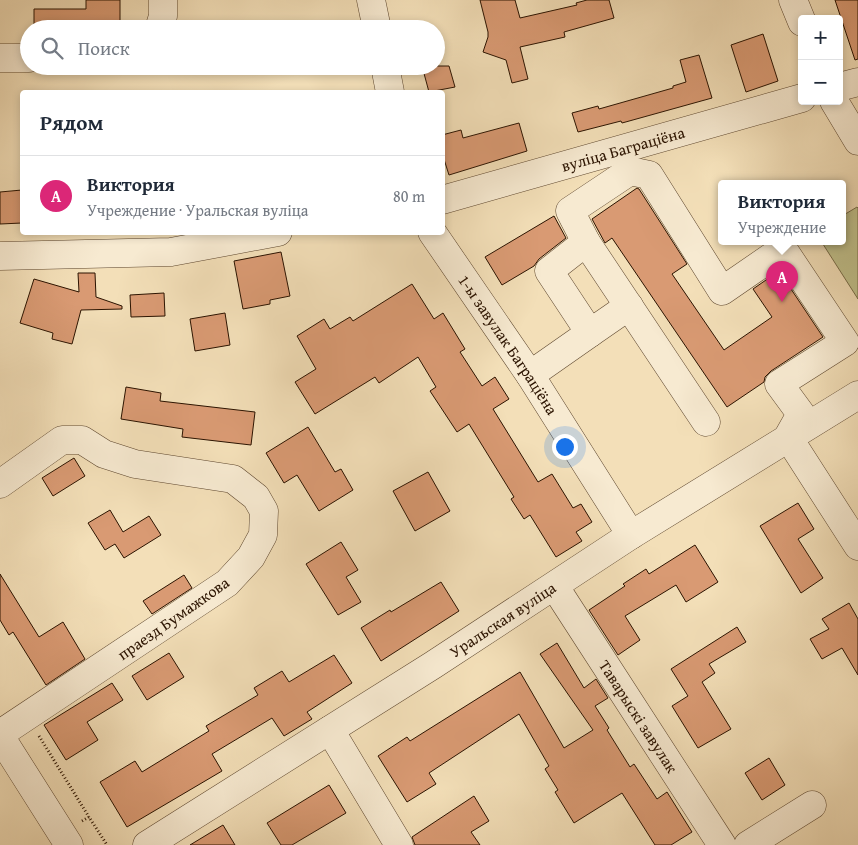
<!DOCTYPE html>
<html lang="ru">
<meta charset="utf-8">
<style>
:root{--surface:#fff;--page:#f6f6f7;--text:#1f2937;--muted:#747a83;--line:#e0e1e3;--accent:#db2777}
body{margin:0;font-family:"Gentium Book Plus",serif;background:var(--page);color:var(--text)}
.controls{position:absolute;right:15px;top:15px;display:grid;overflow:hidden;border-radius:5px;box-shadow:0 2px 8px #0003}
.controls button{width:45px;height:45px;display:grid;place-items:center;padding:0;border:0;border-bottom:1px solid var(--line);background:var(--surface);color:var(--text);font:25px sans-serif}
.you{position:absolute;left:564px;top:446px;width:18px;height:18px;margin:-12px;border:4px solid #fff;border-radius:50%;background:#1a73e8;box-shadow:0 0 0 8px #1a73e833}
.badge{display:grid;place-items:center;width:32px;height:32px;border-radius:50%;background:var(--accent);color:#fff;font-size:16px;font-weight:700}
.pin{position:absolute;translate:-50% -41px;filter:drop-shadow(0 1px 2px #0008)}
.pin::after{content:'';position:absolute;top:26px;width:18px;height:15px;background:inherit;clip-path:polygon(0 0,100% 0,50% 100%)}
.popup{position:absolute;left:718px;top:180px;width:128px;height:65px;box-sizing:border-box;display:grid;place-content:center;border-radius:5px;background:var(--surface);filter:drop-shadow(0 1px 4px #0005);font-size:16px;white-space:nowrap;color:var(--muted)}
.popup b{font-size:19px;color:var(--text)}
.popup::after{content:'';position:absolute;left:50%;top:100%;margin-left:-10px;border:10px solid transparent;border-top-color:var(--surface)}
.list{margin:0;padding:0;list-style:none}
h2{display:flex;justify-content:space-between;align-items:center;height:65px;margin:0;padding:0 20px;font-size:21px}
h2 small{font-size:16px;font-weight:400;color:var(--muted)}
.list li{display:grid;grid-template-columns:32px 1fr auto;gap:15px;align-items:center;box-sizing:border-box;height:80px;padding:0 20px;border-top:1px solid var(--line)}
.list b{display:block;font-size:19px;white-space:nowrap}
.list p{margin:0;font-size:16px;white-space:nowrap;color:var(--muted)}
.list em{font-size:16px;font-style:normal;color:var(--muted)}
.icon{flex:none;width:28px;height:28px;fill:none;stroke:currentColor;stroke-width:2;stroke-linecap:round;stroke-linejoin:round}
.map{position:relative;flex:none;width:858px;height:845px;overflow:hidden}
.search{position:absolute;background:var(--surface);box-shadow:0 2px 8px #0003;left:20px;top:20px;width:425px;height:55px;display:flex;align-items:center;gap:12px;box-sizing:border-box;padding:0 18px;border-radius:28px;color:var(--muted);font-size:19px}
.panel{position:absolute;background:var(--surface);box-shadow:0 2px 8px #0003;left:20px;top:90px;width:425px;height:145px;border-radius:5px}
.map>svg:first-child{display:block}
.green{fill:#c0c08b;stroke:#766a46}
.building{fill:#d99a73;stroke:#2b1300}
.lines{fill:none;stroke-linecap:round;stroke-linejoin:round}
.minor-casing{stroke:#5d462e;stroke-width:29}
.path{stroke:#2b1300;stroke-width:3;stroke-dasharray:1 2.5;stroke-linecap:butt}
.minor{stroke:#f7ead1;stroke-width:28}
.labels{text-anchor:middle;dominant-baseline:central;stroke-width:5;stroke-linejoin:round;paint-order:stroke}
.street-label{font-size:16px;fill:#2b1300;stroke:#f7ead1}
</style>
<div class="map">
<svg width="858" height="845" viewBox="0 0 858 845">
<rect width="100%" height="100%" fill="#f3dfb8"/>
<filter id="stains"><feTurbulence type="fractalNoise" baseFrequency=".004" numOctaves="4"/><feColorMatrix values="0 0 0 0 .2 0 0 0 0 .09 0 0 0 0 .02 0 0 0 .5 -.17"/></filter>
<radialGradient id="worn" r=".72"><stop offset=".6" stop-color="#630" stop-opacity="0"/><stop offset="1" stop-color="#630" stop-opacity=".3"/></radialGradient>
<path class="green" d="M 857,207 L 858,208 L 858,299 L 821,241 L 842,241 L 842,216 Z"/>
<path class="building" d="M 86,0 L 120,0 L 120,29 L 34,29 L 34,9 L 86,9 Z
M 480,0 L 515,0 L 520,18 L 577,5 L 576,3 L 587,0 L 609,0 L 614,18 L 564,32 L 565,37 L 520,47 L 528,79 L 512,83 L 506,60 L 483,52 L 488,37 L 488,32 Z
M 835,0 L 858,0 L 858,59 L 855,60 Z
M 763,34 L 778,81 L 746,92 L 731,45 Z
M 699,55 L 712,98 L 622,123 L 621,121 L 578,132 L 572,113 L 598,106 L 599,109 L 673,88 L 673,86 L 686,82 L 680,60 Z
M 422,66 L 449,66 L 455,87 L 429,92 Z
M 519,123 L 527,151 L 449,175 L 442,153 L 442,135 L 461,130 L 463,138 Z
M 637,188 L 639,189 L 687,264 L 672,274 L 724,350 L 772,317 L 753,289 L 779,271 L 823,337 L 771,371 L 765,377 L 764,382 L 727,407 L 612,238 L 605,243 L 592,219 Z
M 22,190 L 22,223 L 0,224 L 0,192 Z
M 554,216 L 566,238 L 539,259 L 534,266 L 502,285 L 485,257 Z
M 281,252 L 290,296 L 270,300 L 270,304 L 243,309 L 234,261 Z
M 78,273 L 95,273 L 96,297 L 122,306 L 122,309 L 81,310 L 72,344 L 52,339 L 53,333 L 20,323 L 34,279 L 79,292 Z
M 412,284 L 434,319 L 443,313 L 465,349 L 460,352 L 482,386 L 495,377 L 509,399 L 493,409 L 538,482 L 552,474 L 573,508 L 581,504 L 592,522 L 576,532 L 582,541 L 556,557 L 530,515 L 524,519 L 511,499 L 514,497 L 469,424 L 457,432 L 430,391 L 436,387 L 418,357 L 379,383 L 375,377 L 315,414 L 295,382 L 316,369 L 297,336 L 324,319 L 330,329 L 350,317 L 353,321 Z
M 164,293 L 165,316 L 131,317 L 130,295 Z
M 225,313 L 230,345 L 195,351 L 190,319 Z
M 126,387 L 161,393 L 160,401 L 255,412 L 251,445 L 182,437 L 183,429 L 121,419 Z
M 308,427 L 335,472 L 341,469 L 353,490 L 319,511 L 297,475 L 284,483 L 266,453 Z
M 74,458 L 85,476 L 53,496 L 42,478 Z
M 428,472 L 450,511 L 415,531 L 393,491 Z
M 798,503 L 814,529 L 798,539 L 823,578 L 801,593 L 760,526 Z
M 110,510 L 123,532 L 149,516 L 161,535 L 124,558 L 115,544 L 105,550 L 88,523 Z
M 341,542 L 358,570 L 346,577 L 361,602 L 338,615 L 306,564 Z
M 695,545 L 718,582 L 686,602 L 676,585 L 625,616 L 640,640 L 618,655 L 589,610 L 625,586 L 623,584 L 646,569 L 649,574 Z
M 0,574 L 39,637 L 63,622 L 85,659 L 46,685 L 13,632 L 9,635 L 0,620 Z
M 184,575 L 192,588 L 152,614 L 143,601 Z
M 441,582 L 459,611 L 381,661 L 361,628 L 390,610 L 391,612 Z
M 849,603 L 858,619 L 858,675 L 842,648 L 822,659 L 810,639 L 829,629 L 822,619 Z
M 737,627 L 746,642 L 709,664 L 715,673 L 702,682 L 731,729 L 698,748 L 672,706 L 688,696 L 671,669 Z
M 557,643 L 584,688 L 596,679 L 608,698 L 595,706 L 609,728 L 607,730 L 630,767 L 634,764 L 657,799 L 667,792 L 692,832 L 671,845 L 655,845 L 622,793 L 574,823 L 555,792 L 558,790 L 545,769 L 549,766 L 519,714 L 429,773 L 436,784 L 407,802 L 378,756 L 407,737 L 410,741 L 520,672 L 564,748 L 593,730 L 540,654 Z
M 169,653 L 184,677 L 147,700 L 132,676 Z
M 334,655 L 352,683 L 307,712 L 312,719 L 284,736 L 272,718 L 212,754 L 222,771 L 127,827 L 100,782 L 135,761 L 142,772 L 209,731 L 206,726 L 258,695 L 254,688 L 282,671 L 289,682 Z
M 112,683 L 123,700 L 87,722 L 98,740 L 66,760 L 44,725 Z
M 769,758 L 785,785 L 762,800 L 745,773 Z
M 329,785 L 346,813 L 292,845 L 281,845 L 267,823 Z
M 474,796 L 489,821 L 471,832 L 480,845 L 415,845 L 412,837 Z
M 223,825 L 235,845 L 190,845 Z"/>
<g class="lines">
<g class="minor-casing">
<g id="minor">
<path d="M 371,0 L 377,29"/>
<path d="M 793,0 L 802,22"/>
<path d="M 159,29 L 163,16 L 163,0"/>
<path d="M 0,58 L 29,58"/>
<path d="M 385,66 L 390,92"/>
<path d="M 839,87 L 858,82"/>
<path d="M 834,101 L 858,141"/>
<path id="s1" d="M 442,200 L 802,98"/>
<path id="s2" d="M 432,232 L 530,375 L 631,535"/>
<path d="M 586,242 L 706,422"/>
<path d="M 0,256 L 171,252 L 278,232"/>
<path d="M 590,333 L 629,306"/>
<path d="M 530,375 L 590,333 L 549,271 L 586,242 L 570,211 L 630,171 L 649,175 L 722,291 L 783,249 L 845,342 L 779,384 L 801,414 L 788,437 L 858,546"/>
<path d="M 0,484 L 62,440 L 82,440 L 104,454 L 135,464 L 233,479 L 256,497 L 264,511 L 263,535 L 251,557 L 227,583 L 0,734"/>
<path id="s3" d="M 555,587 L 722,845"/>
<path d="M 330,730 L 399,845"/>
<path d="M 0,736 L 69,845"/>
<path id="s4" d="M 147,845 L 433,665 L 631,535 L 858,395"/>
<path d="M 748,845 L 812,805"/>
</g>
</g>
<path class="path" d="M 39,736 L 89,817
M 82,821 L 89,817 L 107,845"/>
<use href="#minor" class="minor"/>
</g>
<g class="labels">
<g class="street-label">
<text stroke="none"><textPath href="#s1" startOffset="188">вуліца Баграціёна</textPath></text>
<text stroke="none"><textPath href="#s2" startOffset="136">1-ы завулак Баграціёна</textPath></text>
<text transform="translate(173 618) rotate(-35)">праезд Бумажкова</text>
<text stroke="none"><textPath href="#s4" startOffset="421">Уральская вуліца</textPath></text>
<text stroke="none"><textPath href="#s3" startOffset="154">Таварыскі завулак</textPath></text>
</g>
</g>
<rect width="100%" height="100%" filter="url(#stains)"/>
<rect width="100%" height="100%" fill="url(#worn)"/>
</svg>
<div class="controls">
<button>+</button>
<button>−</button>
</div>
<div class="you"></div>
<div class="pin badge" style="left:782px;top:302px">A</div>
<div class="popup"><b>Виктория</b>Учреждение</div>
<div class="search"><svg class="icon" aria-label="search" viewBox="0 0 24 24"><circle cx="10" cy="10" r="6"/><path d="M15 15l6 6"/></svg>Поиск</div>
<section class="panel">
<h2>Рядом<small></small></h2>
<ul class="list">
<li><span class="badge">A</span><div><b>Виктория</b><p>Учреждение · Уральская вуліца</p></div><em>80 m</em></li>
</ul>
</section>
</div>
